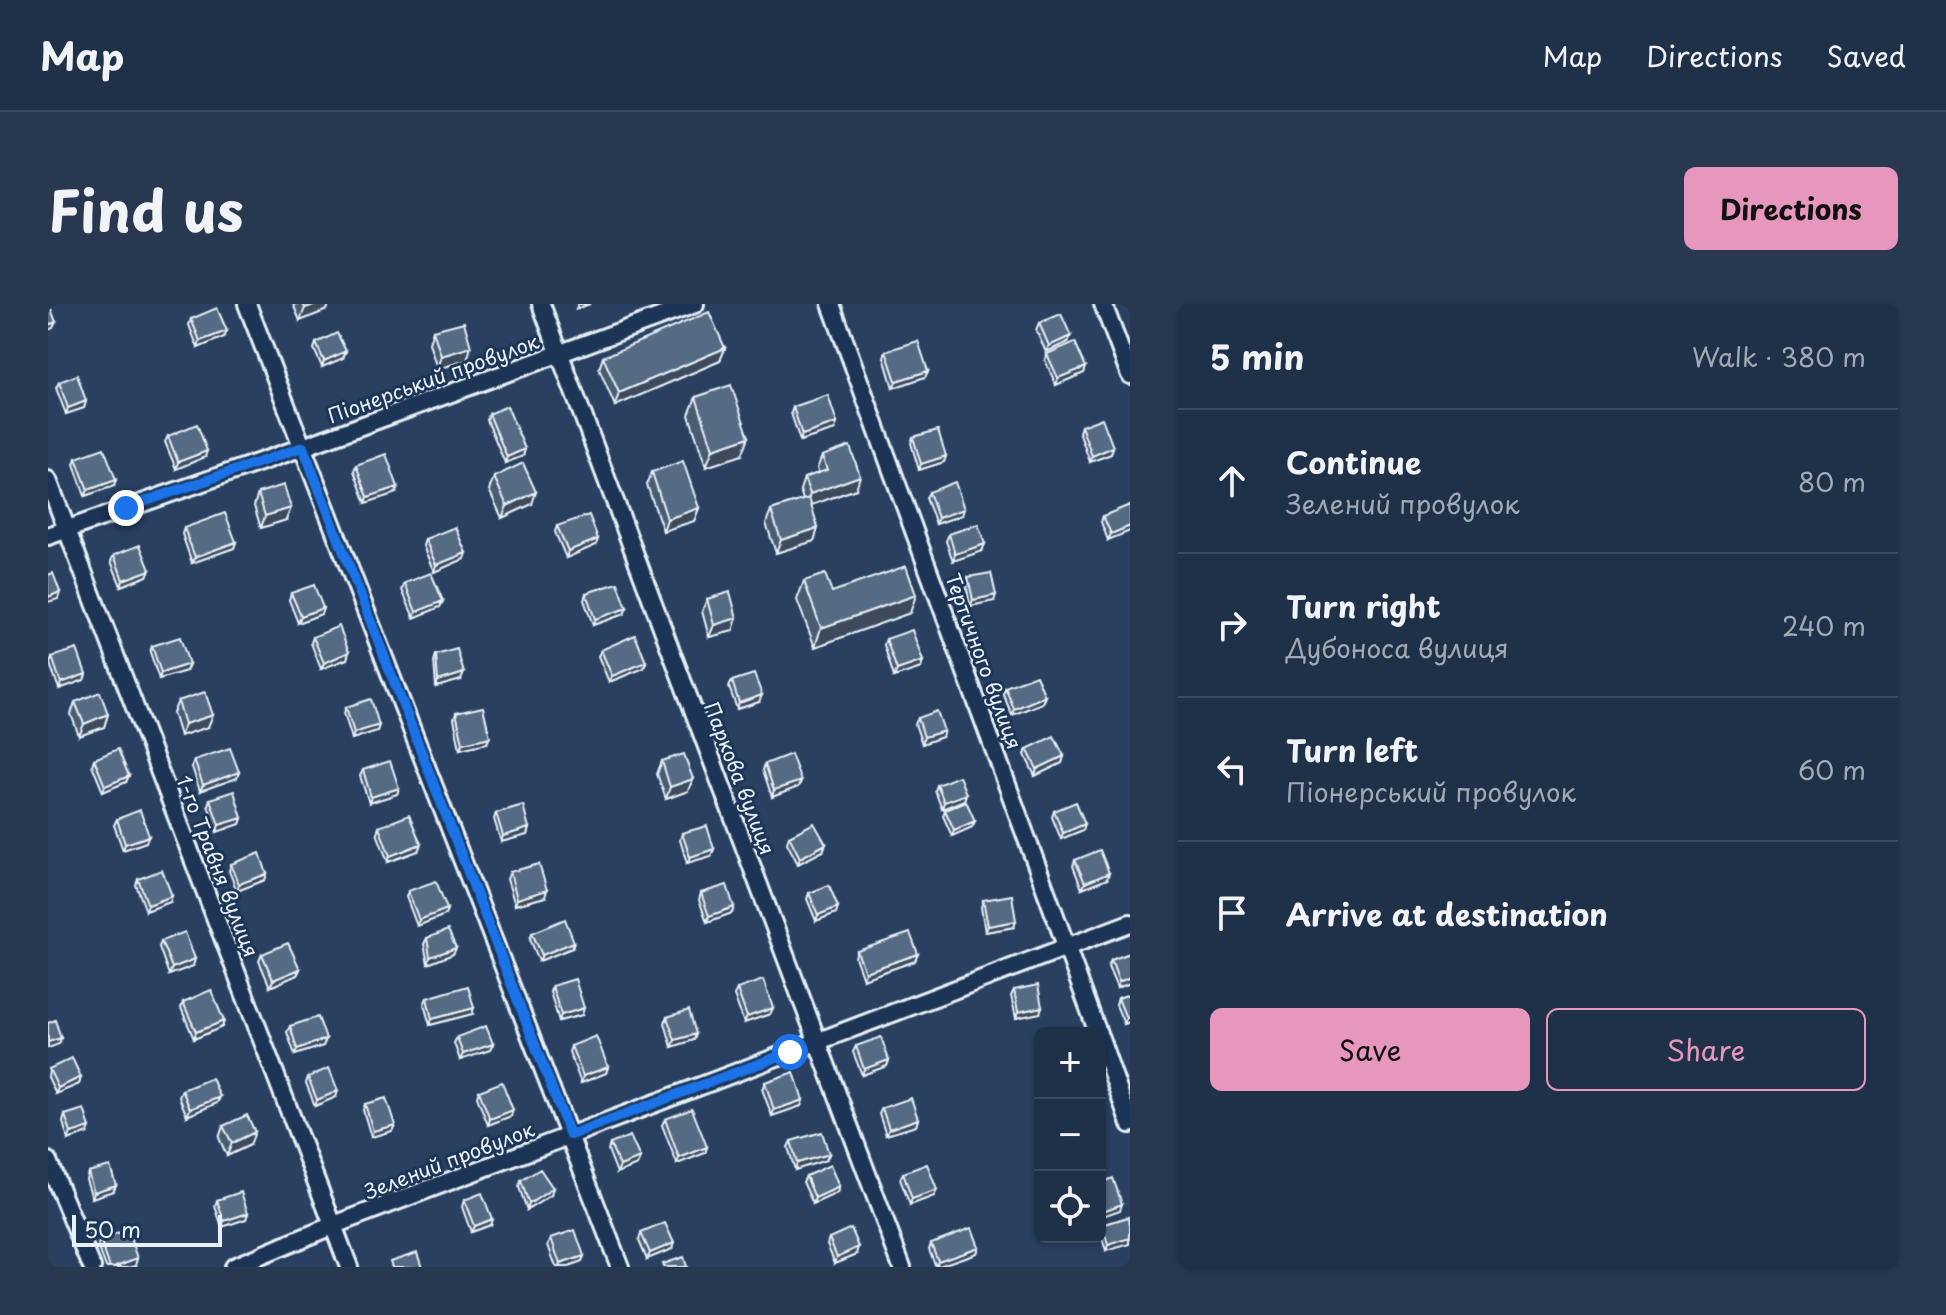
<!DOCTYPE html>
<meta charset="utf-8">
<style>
:root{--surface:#1f3049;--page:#273850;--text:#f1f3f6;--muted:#a1a9b4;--line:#3c4b61;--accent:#e797bd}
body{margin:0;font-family:"Playpen Sans",sans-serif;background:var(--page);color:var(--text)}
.controls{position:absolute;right:24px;bottom:24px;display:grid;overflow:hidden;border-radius:12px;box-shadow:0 2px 6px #0004}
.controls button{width:72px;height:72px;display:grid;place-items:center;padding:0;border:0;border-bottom:2px solid var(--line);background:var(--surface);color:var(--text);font:40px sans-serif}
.scale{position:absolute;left:24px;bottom:20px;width:150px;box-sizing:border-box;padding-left:8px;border:4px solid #e8f1f8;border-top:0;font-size:22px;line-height:28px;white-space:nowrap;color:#e8f1f8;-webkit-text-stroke:6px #1d3557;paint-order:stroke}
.stop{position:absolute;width:24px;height:24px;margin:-18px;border:6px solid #1a73e8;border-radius:50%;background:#fff}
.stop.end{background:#1a73e8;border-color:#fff;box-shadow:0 2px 8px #0008}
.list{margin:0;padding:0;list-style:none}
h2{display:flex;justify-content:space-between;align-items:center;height:104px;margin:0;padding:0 32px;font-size:34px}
h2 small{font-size:26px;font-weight:400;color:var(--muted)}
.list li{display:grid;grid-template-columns:52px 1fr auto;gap:24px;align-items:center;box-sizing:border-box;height:144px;padding:0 32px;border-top:2px solid var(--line)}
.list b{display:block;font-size:30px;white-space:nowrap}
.list p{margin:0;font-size:26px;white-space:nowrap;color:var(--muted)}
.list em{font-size:26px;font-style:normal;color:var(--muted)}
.actions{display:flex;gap:16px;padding:24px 32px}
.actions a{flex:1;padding:18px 0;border:2px solid var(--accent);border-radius:12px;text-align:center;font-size:28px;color:var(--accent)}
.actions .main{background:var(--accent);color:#111}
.icon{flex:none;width:44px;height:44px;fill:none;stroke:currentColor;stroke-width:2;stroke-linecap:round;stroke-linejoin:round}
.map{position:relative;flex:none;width:1082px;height:963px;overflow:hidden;border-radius:12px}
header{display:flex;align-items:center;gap:48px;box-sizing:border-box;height:112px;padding:0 40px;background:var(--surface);border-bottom:2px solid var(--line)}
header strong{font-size:38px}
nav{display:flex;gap:44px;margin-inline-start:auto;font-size:28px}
.intro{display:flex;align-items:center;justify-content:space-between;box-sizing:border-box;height:192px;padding:0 48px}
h1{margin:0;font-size:56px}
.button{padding:20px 36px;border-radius:12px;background:var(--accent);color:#111;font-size:28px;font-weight:700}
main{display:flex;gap:48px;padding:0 48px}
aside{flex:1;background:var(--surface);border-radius:12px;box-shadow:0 2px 6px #0004}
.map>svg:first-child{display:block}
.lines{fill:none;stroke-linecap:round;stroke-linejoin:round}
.street-casing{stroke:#e8f1f8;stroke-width:22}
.street{stroke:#1d3557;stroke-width:16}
.wall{fill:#495b71;stroke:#e8f1f8;stroke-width:2}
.shaded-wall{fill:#3c4a5c;stroke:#e8f1f8;stroke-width:2}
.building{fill:#556a83;stroke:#e8f1f8;stroke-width:2}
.route{stroke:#1a73e8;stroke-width:10}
.labels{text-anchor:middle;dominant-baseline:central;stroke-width:6;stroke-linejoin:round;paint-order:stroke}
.street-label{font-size:20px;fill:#e8f1f8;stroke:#1d3557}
</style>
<header>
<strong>Map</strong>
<nav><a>Map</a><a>Directions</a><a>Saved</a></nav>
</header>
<div class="intro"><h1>Find us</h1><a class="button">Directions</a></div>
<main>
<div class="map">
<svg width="1082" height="963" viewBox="0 0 1082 963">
<rect width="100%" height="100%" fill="#294061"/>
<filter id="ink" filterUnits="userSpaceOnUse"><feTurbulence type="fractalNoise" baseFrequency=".0125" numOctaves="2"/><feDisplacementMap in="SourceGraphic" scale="16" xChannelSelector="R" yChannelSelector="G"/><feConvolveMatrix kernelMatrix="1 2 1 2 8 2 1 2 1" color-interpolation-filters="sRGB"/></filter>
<g filter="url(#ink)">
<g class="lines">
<g class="street-casing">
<path id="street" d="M 199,0 L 572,963
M 493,0 L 854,963
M 783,0 L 1050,729
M 1055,0 L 1082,71
M 0,176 L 301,963
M 0,232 L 255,143 L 647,0
M 1052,734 L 1082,820
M 0,857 L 44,963
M 185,963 L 286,921 L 1082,619"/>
</g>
<use href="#street" class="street"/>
</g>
<path class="wall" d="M 245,0 L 281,0 L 279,6 L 252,17 Z
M 143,15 L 176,33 L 150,44 L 141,21 Z
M 991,19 L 1020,38 L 998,48 L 988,26 Z
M 385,26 L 419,56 L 389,65 L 381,39 Z
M 268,39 L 295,54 L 274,63 L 266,45 Z
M 677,44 L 672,57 L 567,102 L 551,65 L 555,53 Z
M 838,47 L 880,67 L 877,73 L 845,84 L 836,53 Z
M 999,50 L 1038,63 L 1036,69 L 1008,81 L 997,56 Z
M 11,78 L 38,97 L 36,104 L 18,110 L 8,84 Z
M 648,93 L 694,151 L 658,163 L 641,111 Z
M 745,103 L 787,126 L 752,137 L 743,109 Z
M 441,110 L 477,145 L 475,152 L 457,159 L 439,116 Z
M 1033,122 L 1065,143 L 1063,150 L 1042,158 L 1031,128 Z
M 120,132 L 157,153 L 128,165 L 117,138 Z
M 865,133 L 898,152 L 896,158 L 871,166 L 863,139 Z
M 774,152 L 808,185 L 763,201 L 770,224 L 766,237 L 728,249 L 718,219 L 723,206 L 755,196 L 752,186 L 756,174 L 771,169 L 769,165 Z
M 28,154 L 66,182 L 37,192 L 26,160 Z
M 308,161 L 348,189 L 318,199 L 306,167 Z
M 604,168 L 651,204 L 646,217 L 615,227 L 599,181 Z
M 446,173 L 484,200 L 454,214 L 441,186 Z
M 881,188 L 914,211 L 888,220 L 878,194 Z
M 210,189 L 238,216 L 213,224 L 206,202 Z
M 1082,201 L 1060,236 L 1053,218 L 1055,212 Z
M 509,222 L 548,241 L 518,254 L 507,228 Z
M 136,224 L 188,238 L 186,244 L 144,259 L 134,230 Z
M 901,230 L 934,247 L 905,257 L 898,237 Z
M 377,235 L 416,255 L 386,268 L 375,242 Z
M 66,251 L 102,266 L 99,272 L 73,282 L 63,257 Z
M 920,273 L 946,297 L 922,302 L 918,279 Z
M 756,277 L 784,288 L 862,309 L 767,343 L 749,296 Z
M 357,279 L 395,297 L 392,303 L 366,314 L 354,286 Z
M 243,289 L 275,304 L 273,310 L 250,319 L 241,296 Z
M 538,289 L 576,310 L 545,321 L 536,296 Z
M 659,295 L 685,327 L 661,333 L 654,307 Z
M 265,333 L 301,348 L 299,355 L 273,365 L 263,339 Z
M 838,335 L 875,357 L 873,364 L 846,373 L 836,341 Z
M 104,342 L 141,360 L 138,367 L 111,375 L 102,348 Z
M 553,346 L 598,358 L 596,364 L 561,378 L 550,352 Z
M 388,351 L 413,376 L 388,383 L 386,357 Z
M 4,353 L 38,370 L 36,376 L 11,385 L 2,360 Z
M 684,377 L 711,398 L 689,405 L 681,383 Z
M 957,383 L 997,392 L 994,399 L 964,411 L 955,390 Z
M 130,397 L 160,423 L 132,432 L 125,409 Z
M 27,398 L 60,410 L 56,423 L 31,432 L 23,410 Z
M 298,403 L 331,421 L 329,427 L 304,435 L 296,409 Z
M 408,409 L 439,439 L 412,445 L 406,415 Z
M 870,414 L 894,433 L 874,440 L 867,420 Z
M 979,445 L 1016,452 L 1014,459 L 987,472 L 977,451 Z
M 46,455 L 78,478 L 55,488 L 44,461 Z
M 146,456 L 191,468 L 189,474 L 152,487 L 144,463 Z
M 614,457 L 645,475 L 640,487 L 618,495 L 609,470 Z
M 717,460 L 753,477 L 750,483 L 724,493 L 715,466 Z
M 315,466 L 351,484 L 349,490 L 321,499 L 312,472 Z
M 889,481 L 918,490 L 916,496 L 894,505 L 887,487 Z
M 162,495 L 194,514 L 192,520 L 169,528 L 160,501 Z
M 897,506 L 927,517 L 924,523 L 904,532 L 895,512 Z
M 1006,507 L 1035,526 L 1013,535 L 1004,513 Z
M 448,509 L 481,524 L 479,531 L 453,538 L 446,515 Z
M 69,515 L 98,538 L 75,546 L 66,521 Z
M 331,523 L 370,547 L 340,558 L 329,529 Z
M 634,529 L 666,545 L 663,552 L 639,559 L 632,536 Z
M 741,532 L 775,547 L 750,560 L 739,539 Z
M 1027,556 L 1059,575 L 1034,585 L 1025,562 Z
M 183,560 L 219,570 L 217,576 L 189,587 L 181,567 Z
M 462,568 L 497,593 L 467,601 L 459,575 Z
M 90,575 L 122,598 L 98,607 L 88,581 Z
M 360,587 L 399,605 L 397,611 L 369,622 L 358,593 Z
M 653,589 L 686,603 L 684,609 L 659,618 L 651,596 Z
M 761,589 L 788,609 L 768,617 L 759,595 Z
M 935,596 L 968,617 L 966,623 L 937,628 L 933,603 Z
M 484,629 L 524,644 L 491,657 L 482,635 Z
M 379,634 L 408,644 L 405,650 L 380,660 L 376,640 Z
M 113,637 L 145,662 L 121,671 L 111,643 Z
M 809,647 L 867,657 L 815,675 L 807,653 Z
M 1082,649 L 1082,679 L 1069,684 L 1060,663 L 1063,656 Z
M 214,650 L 252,665 L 249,671 L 222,683 L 211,657 Z
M 504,682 L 534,711 L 511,717 L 502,688 Z
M 689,685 L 725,704 L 722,710 L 696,719 L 686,691 Z
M 966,686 L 992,709 L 968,714 L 963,692 Z
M 1082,690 L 1082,718 L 1076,720 L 1068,701 L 1070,694 Z
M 379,694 L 424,710 L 382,721 L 376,700 Z
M 135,698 L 176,717 L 174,723 L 146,735 L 133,704 Z
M 619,713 L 648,730 L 646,736 L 624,743 L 617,719 Z
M 242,722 L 278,735 L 275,742 L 247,751 L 239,728 Z
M 409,733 L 445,740 L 442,746 L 412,756 L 406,739 Z
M 523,742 L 560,763 L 558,769 L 533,779 L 521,748 Z
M 808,742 L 841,756 L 839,762 L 814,771 L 805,748 Z
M 1,765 L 33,773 L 31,780 L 8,790 L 0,773 Z
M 260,773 L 288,793 L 267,802 L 258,779 Z
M 717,778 L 755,796 L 753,802 L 724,812 L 714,785 Z
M 134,786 L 172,793 L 169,799 L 139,812 L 131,793 Z
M 431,787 L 463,812 L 440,821 L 429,793 Z
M 317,800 L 347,821 L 344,827 L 323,833 L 315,806 Z
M 834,804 L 870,815 L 868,822 L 838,831 L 831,810 Z
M 17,811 L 40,829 L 20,836 L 15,818 Z
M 617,815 L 659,843 L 657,849 L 629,860 L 614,821 Z
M 175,822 L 202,841 L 179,852 L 171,834 Z
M 743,837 L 781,850 L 778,856 L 747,866 L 740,843 Z
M 562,840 L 592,854 L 589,861 L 569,869 L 560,846 Z
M 40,868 L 68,881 L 65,887 L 44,894 L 38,875 Z
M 855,869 L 886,892 L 862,901 L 852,875 Z
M 758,872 L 789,889 L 765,900 L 755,878 Z
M 473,877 L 503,891 L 479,906 L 471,883 Z
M 169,896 L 200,909 L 198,915 L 174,923 L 167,902 Z
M 416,896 L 444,915 L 442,921 L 423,928 L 414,903 Z
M 1080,913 L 1058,947 L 1052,928 L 1054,921 Z
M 593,929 L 624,945 L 599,955 L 591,936 Z
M 503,934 L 536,952 L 534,958 L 520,963 L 508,963 L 500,941 Z
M 781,934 L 809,950 L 787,959 L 779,940 Z
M 52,936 L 88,961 L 81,963 L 58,963 L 50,942 Z
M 883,939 L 930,943 L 928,949 L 888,963 L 881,945 Z"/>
<path class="shaded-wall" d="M 268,0 L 281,0 L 279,6 L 252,17 L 257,4 Z
M 530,0 L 542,0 L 528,5 Z
M 8,18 L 5,24 L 0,26 L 0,21 Z
M 179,27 L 176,33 L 150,44 L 152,37 Z
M 1023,32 L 1020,38 L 998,48 L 1001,42 Z
M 423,43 L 419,56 L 389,65 L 393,52 Z
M 677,44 L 672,57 L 567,102 L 571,89 Z
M 298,47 L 295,54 L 274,63 L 276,57 Z
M 1038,63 L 1036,69 L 1008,81 L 1010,74 Z
M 880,67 L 877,73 L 845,84 L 848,77 Z
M 38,97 L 36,104 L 18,110 L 20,104 Z
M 789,119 L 787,126 L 752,137 L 754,131 Z
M 701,133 L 694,151 L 658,163 L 665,145 Z
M 1065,143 L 1063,150 L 1042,158 L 1044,152 Z
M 477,145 L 475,152 L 457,159 L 459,153 Z
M 159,147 L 157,153 L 128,165 L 130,158 Z
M 898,152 L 896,158 L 871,166 L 873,160 Z
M 812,172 L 808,185 L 758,203 L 762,190 Z
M 68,176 L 66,182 L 37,192 L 40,186 Z
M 350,183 L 348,189 L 318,199 L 320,193 Z
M 488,188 L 484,200 L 454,214 L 459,202 Z
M 243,204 L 238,216 L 213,224 L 217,212 Z
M 651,204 L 646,217 L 615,227 L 619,215 Z
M 916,205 L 914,211 L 888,220 L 890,214 Z
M 1082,222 L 1082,227 L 1060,236 L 1063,230 Z
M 770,224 L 766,237 L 728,249 L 733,236 Z
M 550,235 L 548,241 L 518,254 L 520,247 Z
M 188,238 L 186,244 L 144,259 L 147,253 Z
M 937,240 L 934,247 L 905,257 L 907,250 Z
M 418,249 L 416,255 L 386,268 L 388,261 Z
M 102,266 L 99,272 L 73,282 L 75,276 Z
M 12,288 L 10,295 L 0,298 L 0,293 Z
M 868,291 L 862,309 L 767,343 L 773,324 Z
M 948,291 L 946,297 L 922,302 L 925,296 Z
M 395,297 L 392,303 L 366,314 L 368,308 Z
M 275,304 L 273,310 L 250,319 L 253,312 Z
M 579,304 L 576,310 L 545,321 L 547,315 Z
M 689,314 L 685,327 L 661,333 L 666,321 Z
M 301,348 L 299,355 L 273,365 L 276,359 Z
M 875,357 L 873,364 L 846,373 L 849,366 Z
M 598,358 L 596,364 L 561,378 L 564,372 Z
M 141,360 L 138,367 L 111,375 L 113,369 Z
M 416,369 L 413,376 L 388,383 L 390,377 Z
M 38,370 L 36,376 L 11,385 L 13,379 Z
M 714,391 L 711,398 L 689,405 L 691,399 Z
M 997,392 L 994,399 L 964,411 L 966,405 Z
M 60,410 L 56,423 L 31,432 L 36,420 Z
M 165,411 L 160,423 L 132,432 L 137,420 Z
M 331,421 L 329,427 L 304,435 L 306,429 Z
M 896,427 L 894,433 L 874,440 L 876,433 Z
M 442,433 L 439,439 L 412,445 L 415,439 Z
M 1016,452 L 1014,459 L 987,472 L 989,465 Z
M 191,468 L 189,474 L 152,487 L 155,481 Z
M 81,472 L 78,478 L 55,488 L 57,482 Z
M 645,475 L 640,487 L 618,495 L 622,483 Z
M 753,477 L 750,483 L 724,493 L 726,486 Z
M 351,484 L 349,490 L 321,499 L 323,493 Z
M 918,490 L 916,496 L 894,505 L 896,498 Z
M 194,514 L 192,520 L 169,528 L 171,521 Z
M 927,517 L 924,523 L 904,532 L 906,526 Z
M 1037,520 L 1035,526 L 1013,535 L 1015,529 Z
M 481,524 L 479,531 L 453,538 L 455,532 Z
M 101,532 L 98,538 L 75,546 L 77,540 Z
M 373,540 L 370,547 L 340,558 L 342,552 Z
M 778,540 L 775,547 L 750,560 L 752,554 Z
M 666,545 L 663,552 L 639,559 L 642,553 Z
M 1061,569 L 1059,575 L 1034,585 L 1037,579 Z
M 219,570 L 217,576 L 189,587 L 191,580 Z
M 499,586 L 497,593 L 467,601 L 469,595 Z
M 124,592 L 122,598 L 98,607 L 100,601 Z
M 686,603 L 684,609 L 659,618 L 661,612 Z
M 790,603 L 788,609 L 768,617 L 770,611 Z
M 399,605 L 397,611 L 369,622 L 371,616 Z
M 968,617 L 966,623 L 937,628 L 940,622 Z
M 526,638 L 524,644 L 491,657 L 494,651 Z
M 408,644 L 405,650 L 380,660 L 382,653 Z
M 870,650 L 867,657 L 815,675 L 817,668 Z
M 147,655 L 145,662 L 121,671 L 124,664 Z
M 252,665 L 249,671 L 222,683 L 225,676 Z
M 1082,673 L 1082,679 L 1069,684 L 1071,678 Z
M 994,703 L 992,709 L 968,714 L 970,708 Z
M 426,704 L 424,710 L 382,721 L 384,715 Z
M 536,704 L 534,711 L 511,717 L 513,711 Z
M 725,704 L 722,710 L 696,719 L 699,713 Z
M 1082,712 L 1082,718 L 1076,720 L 1078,714 Z
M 176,717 L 174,723 L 146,735 L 148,728 Z
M 648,730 L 646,736 L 624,743 L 627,736 Z
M 13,734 L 11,740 L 0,744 L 0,738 Z
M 278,735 L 275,742 L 247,751 L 249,745 Z
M 445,740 L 442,746 L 412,756 L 415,750 Z
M 841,756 L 839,762 L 814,771 L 816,765 Z
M 560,763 L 558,769 L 533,779 L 535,772 Z
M 33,773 L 31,780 L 8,790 L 10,784 Z
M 290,787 L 288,793 L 267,802 L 269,796 Z
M 172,793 L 169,799 L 139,812 L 142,805 Z
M 755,796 L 753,802 L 724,812 L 726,806 Z
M 465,806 L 463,812 L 440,821 L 442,815 Z
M 870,815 L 868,822 L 838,831 L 841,825 Z
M 347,821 L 344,827 L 323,833 L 325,827 Z
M 42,823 L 40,829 L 20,836 L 23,829 Z
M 207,828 L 202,841 L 179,852 L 184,839 Z
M 659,843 L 657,849 L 629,860 L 631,854 Z
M 781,850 L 778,856 L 747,866 L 749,859 Z
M 592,854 L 589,861 L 569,869 L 572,862 Z
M 68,881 L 65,887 L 44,894 L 46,888 Z
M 791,883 L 789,889 L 765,900 L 767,894 Z
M 505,884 L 503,891 L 479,906 L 481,900 Z
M 889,886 L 886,892 L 862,901 L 864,895 Z
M 1074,900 L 1072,906 L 1052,913 L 1052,908 Z
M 200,909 L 198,915 L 174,923 L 176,917 Z
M 444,915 L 442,921 L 423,928 L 426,922 Z
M 1082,934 L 1082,940 L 1058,947 L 1060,941 Z
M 626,939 L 624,945 L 599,955 L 602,949 Z
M 811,943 L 809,950 L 787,959 L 789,953 Z
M 930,943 L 928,949 L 888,963 L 890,957 Z
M 536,952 L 534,958 L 520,963 L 511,963 L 512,960 Z
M 90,954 L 88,961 L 81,963 L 66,963 Z"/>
<path class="building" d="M 0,0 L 1,0 L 8,18 L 0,21 Z
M 255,0 L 268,0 L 257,4 Z
M 169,4 L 179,27 L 152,37 L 143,15 Z
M 661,8 L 677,44 L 571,89 L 555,53 Z
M 1013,10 L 1023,32 L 1001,42 L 991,19 Z
M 416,18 L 423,43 L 393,52 L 385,26 Z
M 289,29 L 298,47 L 276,57 L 268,39 Z
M 870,37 L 880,67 L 848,77 L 838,47 Z
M 1027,38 L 1038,63 L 1010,74 L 999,50 Z
M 29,71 L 38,97 L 20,104 L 11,78 Z
M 683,81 L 701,133 L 665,145 L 648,93 Z
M 780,91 L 789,119 L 754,131 L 745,103 Z
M 459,102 L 477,145 L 459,153 L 441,110 Z
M 1054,114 L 1065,143 L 1044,152 L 1033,122 Z
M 149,120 L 159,147 L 130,158 L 120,132 Z
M 890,126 L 898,152 L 873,160 L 865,133 Z
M 802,142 L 812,172 L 762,190 L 756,174 L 779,166 L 774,152 Z
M 56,144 L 68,176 L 40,186 L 28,154 Z
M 338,150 L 350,183 L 320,193 L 308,161 Z
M 635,157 L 651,204 L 619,215 L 604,168 Z
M 475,159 L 488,188 L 459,202 L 446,173 Z
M 907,178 L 916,205 L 890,214 L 881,188 Z
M 236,181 L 243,204 L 217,212 L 210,189 Z
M 761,194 L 770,224 L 733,236 L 723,206 Z
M 1082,201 L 1082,222 L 1063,230 L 1055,212 Z
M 177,209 L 188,238 L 147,253 L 136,224 Z
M 541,211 L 550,235 L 520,247 L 509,222 Z
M 930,220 L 937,240 L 907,250 L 901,230 Z
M 407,223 L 418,249 L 388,261 L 377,235 Z
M 92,241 L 102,266 L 75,276 L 66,251 Z
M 858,262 L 868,291 L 773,324 L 756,277 L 777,270 L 784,288 Z
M 5,269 L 12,288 L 0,293 L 0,271 Z
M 383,269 L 395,297 L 368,308 L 357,279 Z
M 943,269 L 948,291 L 925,296 L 920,273 Z
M 570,279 L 579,304 L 547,315 L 538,289 Z
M 266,281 L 275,304 L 253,312 L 243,289 Z
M 682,288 L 689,314 L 666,321 L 659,295 Z
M 291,322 L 301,348 L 276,359 L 265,333 Z
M 864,326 L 875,357 L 849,366 L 838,335 Z
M 587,331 L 598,358 L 564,372 L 553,346 Z
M 132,333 L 141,360 L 113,369 L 104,342 Z
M 29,345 L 38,370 L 13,379 L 4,353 Z
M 409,345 L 416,369 L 390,377 L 388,351 Z
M 706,370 L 714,391 L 691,399 L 684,377 Z
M 988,371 L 997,392 L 966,405 L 957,383 Z
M 52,388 L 60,410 L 36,420 L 27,398 Z
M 157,388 L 165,411 L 137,420 L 130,397 Z
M 323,395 L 331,421 L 306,429 L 298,403 Z
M 435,403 L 442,433 L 415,439 L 408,409 Z
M 889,407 L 896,427 L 876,433 L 870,414 Z
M 1006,432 L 1016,452 L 989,465 L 979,445 Z
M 182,444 L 191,468 L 155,481 L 146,456 Z
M 70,445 L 81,472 L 57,482 L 46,455 Z
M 636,450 L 645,475 L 622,483 L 614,457 Z
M 743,450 L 753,477 L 726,486 L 717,460 Z
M 342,457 L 351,484 L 323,493 L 315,466 Z
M 911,472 L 918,490 L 896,498 L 889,481 Z
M 186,487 L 194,514 L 171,521 L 162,495 Z
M 918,497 L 927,517 L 906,526 L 897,506 Z
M 1028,498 L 1037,520 L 1015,529 L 1006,507 Z
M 475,501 L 481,524 L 455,532 L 448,509 Z
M 92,506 L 101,532 L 77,540 L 69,515 Z
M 361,511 L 373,540 L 342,552 L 331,523 Z
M 766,519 L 778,540 L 752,554 L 741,532 Z
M 659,522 L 666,545 L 642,553 L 634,529 Z
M 1052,546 L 1061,569 L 1037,579 L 1027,556 Z
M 212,549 L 219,570 L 191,580 L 183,560 Z
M 491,560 L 499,586 L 469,595 L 462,568 Z
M 114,566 L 124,592 L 100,601 L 90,575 Z
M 388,577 L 399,605 L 371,616 L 360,587 Z
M 679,581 L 686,603 L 661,612 L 653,589 Z
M 781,581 L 790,603 L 770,611 L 761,589 Z
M 964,591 L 968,617 L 940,622 L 935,596 Z
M 517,615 L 526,638 L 494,651 L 484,629 Z
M 400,626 L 408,644 L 382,653 L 379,634 Z
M 137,628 L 147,655 L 124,664 L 113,637 Z
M 862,629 L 870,650 L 817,668 L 809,647 Z
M 240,639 L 252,665 L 225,676 L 214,650 Z
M 1082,649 L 1082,673 L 1071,678 L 1063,656 Z
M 527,675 L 536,704 L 513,711 L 504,682 Z
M 715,676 L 725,704 L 699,713 L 689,685 Z
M 990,681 L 994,703 L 970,708 L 966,686 Z
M 420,682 L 426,704 L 384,715 L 379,694 Z
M 163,686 L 176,717 L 148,728 L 135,698 Z
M 1082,690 L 1082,712 L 1078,714 L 1070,694 Z
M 641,706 L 648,730 L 627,736 L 619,713 Z
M 270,713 L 278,735 L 249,745 L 242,722 Z
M 7,716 L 13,734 L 0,738 L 0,719 Z
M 438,722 L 445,740 L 415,750 L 409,733 Z
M 548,732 L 560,763 L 535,772 L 523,742 Z
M 833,733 L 841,756 L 816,765 L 808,742 Z
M 24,754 L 33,773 L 10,784 L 1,765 Z
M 281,764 L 290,787 L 269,796 L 260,773 Z
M 746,768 L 755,796 L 726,806 L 717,778 Z
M 164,774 L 172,793 L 142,805 L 134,786 Z
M 454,778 L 465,806 L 442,815 L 431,787 Z
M 338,794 L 347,821 L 325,827 L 317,800 Z
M 863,794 L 870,815 L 841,825 L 834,804 Z
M 36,805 L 42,823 L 23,829 L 17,811 Z
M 644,805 L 659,843 L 631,854 L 617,815 Z
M 199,811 L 207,828 L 184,839 L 175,822 Z
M 774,828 L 781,850 L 749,859 L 743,837 Z
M 582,832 L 592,854 L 572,862 L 562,840 Z
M 879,860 L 889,886 L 864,895 L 855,869 Z
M 782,861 L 791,883 L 767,894 L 758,872 Z
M 62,862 L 68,881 L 46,888 L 40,868 Z
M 492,865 L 505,884 L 481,900 L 473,877 Z
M 1065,874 L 1074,900 L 1052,908 L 1052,879 Z
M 193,888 L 200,909 L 176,917 L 169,896 Z
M 434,889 L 444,915 L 426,922 L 416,896 Z
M 1080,913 L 1082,921 L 1082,934 L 1060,941 L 1054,921 Z
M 617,919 L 626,939 L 602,949 L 593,929 Z
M 803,924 L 811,943 L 789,953 L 781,934 Z
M 923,924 L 930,943 L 890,957 L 883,939 Z
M 80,926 L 90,954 L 66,963 L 62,963 L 52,936 Z
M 527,926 L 536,952 L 512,960 L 503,934 Z
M 369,948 L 374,963 L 344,963 L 342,957 Z
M 635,953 L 638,963 L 615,963 L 614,960 Z"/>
</g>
<g class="lines" filter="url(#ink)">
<path class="route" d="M 78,204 L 255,143 L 522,831 L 742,748"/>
</g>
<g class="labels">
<g class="street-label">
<text transform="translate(385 74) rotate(-20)">Піонерський провулок</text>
<text transform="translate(936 357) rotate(70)">Тертичного вулиця</text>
<text transform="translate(692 474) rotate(69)">Паркова вулиця</text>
<text transform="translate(170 562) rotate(69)">1-го Травня вулиця</text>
<text transform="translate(401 856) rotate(-21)">Зелений провулок</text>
</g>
</g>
</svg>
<div class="controls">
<button>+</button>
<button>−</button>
<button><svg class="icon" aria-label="locate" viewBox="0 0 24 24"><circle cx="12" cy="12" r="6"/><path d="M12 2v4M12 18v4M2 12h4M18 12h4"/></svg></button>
</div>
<div class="scale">50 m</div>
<div class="stop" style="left:742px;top:748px"></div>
<div class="stop end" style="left:78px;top:204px"></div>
</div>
<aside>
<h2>5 min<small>Walk · 380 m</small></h2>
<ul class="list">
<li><svg class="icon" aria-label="ahead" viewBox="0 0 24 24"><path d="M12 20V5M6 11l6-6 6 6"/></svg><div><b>Continue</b><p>Зелений провулок</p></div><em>80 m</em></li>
<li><svg class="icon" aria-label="right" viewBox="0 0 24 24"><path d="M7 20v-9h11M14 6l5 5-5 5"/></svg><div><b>Turn right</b><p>Дубоноса вулиця</p></div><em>240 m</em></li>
<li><svg class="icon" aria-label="left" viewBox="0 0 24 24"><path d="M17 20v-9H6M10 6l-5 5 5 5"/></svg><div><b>Turn left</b><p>Піонерський провулок</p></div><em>60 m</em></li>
<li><svg class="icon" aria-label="arrive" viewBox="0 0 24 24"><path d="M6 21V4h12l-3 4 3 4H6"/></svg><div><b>Arrive at destination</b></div></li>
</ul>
<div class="actions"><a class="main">Save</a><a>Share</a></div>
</aside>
</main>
